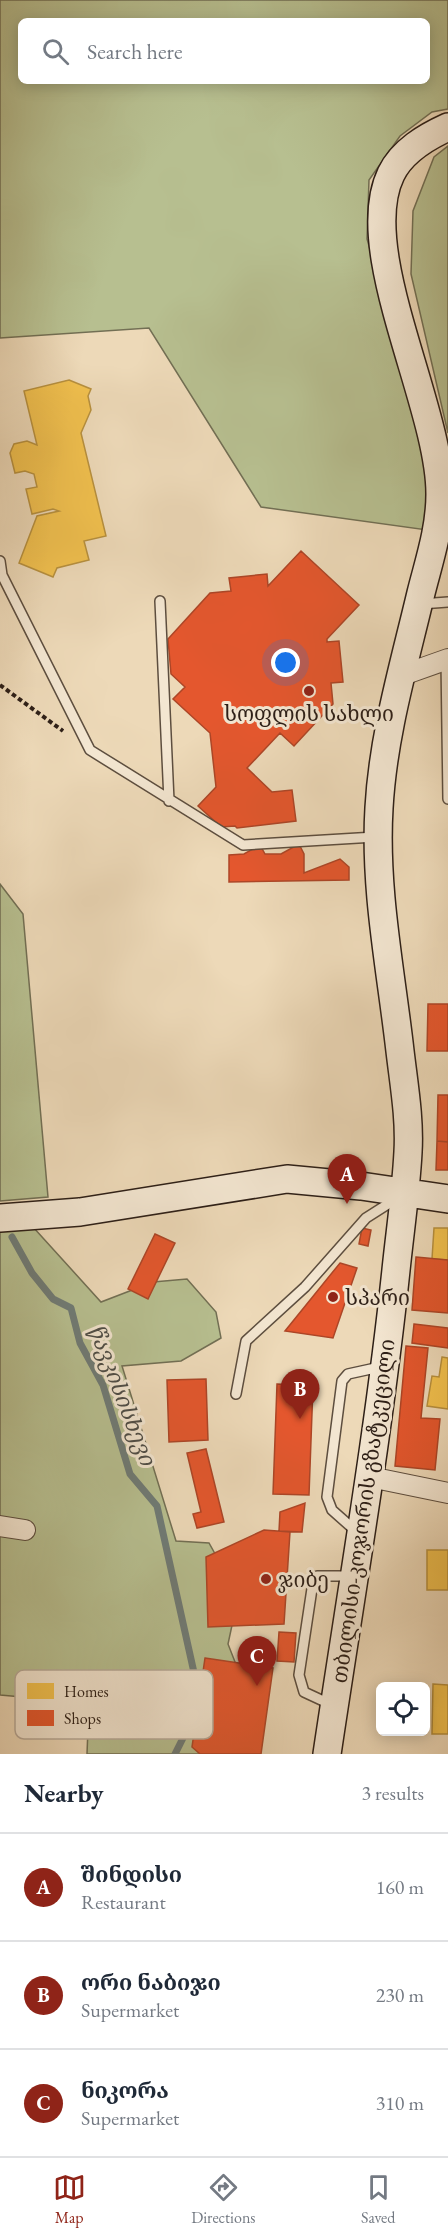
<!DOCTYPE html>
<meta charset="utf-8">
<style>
:root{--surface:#fff;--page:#f6f6f7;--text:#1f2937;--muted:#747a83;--line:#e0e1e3;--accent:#8f2418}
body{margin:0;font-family:"EB Garamond","Noto Serif Georgian",serif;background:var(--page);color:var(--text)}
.controls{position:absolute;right:18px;bottom:18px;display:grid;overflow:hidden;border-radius:9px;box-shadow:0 3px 15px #0003}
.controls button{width:54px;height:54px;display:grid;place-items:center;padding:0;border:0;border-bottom:2px solid var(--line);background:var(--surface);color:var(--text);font:30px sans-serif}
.you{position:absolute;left:286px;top:663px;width:21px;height:21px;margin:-15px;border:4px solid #fff;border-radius:50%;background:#1a73e8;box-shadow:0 0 0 9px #1a73e833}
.badge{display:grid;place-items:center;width:39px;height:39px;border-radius:50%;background:var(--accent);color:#fff;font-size:20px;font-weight:700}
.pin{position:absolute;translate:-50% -50px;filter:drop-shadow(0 2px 3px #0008)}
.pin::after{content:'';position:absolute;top:32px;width:21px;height:18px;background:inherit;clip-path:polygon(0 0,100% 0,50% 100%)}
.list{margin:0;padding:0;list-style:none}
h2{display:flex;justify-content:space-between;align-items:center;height:78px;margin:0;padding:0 24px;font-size:26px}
h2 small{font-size:20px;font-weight:400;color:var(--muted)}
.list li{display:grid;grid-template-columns:39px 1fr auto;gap:18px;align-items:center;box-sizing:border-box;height:108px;padding:0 24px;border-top:2px solid var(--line)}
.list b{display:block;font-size:22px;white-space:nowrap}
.list p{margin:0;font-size:20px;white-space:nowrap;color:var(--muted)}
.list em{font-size:20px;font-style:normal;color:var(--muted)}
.icon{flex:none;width:33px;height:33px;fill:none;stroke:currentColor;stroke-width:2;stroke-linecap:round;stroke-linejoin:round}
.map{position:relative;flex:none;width:448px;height:1754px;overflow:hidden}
.search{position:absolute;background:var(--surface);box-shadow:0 3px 15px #0003;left:18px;right:18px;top:18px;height:66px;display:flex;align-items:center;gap:15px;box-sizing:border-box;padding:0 21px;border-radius:9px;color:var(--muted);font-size:22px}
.sheet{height:402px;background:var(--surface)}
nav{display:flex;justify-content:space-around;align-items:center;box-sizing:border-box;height:84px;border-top:2px solid var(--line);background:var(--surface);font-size:16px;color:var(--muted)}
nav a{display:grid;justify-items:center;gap:3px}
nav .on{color:var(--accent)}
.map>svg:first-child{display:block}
.green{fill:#b7bf90;stroke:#726f54;stroke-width:1.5;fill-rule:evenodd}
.homes{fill:#f2c14e;stroke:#b7903e;stroke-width:1.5}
.shops{fill:#e4572e;stroke:#ad4627;stroke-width:1.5}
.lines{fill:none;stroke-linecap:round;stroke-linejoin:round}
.stream{stroke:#6f7b76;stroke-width:7}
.lane-casing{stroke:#5d4e3f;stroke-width:12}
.street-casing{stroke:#5d4e3f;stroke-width:22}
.secondary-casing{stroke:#2d1f17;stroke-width:30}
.path{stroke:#2d1f17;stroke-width:4;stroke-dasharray:4.5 3;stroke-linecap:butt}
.lane{stroke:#f3e6d1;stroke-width:9}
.street{stroke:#f3e6d1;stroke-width:20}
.secondary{stroke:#f3e6d1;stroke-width:27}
.poi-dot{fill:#8f2418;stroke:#f3e6d1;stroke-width:2}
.labels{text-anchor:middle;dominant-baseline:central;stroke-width:6;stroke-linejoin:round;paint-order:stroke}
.poi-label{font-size:21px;fill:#2d1f17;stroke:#f3e6d1;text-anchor:start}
.street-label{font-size:21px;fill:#2d1f17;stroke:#f3e6d1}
.water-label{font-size:22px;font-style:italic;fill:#4e4d47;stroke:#f3e6d1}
.key{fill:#f3e6d1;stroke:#b8aa99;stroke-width:1.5}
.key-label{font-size:16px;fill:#2d1f17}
</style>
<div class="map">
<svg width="448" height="1754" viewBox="0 0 448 1754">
<rect width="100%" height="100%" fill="#edd9b8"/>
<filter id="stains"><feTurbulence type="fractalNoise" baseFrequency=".00333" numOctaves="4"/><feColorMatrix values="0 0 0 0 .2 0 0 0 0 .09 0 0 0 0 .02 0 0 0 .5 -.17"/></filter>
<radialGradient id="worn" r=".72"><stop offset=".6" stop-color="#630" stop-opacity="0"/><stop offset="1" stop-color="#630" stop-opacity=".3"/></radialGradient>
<path class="green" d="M 0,0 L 448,0 L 448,109 L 432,112 L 400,136 L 369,180 L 367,239 L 425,441 L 432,475 L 427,530 L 261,507 L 149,328 L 0,338 ZM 21,21 L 427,21 L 427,81 L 21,81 Z
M 448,146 L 448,433 L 411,274 L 413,211 L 434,157 Z
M 0,884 L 23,914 L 48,1197 L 0,1201 Z
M 33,1227 L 101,1302 L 153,1282 L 187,1279 L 216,1312 L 221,1338 L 181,1361 L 122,1366 L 176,1541 L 209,1543 L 229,1579 L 234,1616 L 228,1644 L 237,1667 L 222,1754 L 87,1754 L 89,1703 L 0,1695 L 0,1230 Z"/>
<path class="homes" d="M 69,380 L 91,389 L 88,396 L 91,410 L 81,433 L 106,536 L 84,541 L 89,560 L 57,568 L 53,577 L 19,563 L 37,516 L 59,511 L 53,509 L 32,514 L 26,489 L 37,487 L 34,474 L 25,471 L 15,473 L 10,453 L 14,444 L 27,441 L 37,445 L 24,391 Z
M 434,1228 L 448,1228 L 448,1260 L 432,1259 Z
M 442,1357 L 448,1358 L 448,1409 L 427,1406 L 432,1376 L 439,1377 Z
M 427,1550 L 448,1550 L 448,1590 L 427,1590 Z
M 433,1684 L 448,1685 L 448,1734 L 432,1734 Z"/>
<path class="shops" d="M 301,551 L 359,605 L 327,639 L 327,642 L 339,641 L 343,682 L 331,683 L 333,704 L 294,746 L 280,733 L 247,768 L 272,792 L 292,790 L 296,821 L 237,828 L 235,826 L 221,827 L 198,806 L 216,787 L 210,733 L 173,699 L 185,687 L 171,674 L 168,639 L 210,593 L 231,591 L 229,578 L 267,574 L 268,586 Z
M 299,844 L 304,854 L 304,873 L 340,859 L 349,867 L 349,880 L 229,882 L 229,855 L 244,854 L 260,845 L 265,854 L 281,854 Z
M 428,1004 L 448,1004 L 448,1051 L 427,1051 Z
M 438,1095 L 448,1095 L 448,1142 L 437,1141 Z
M 437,1141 L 448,1142 L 448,1170 L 436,1170 Z
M 362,1228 L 371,1230 L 368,1246 L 359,1244 Z
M 155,1234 L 175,1243 L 148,1299 L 128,1289 Z
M 416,1257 L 448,1260 L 448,1313 L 412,1310 Z
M 340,1263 L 357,1268 L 333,1338 L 285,1331 Z
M 414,1324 L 448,1328 L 448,1348 L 412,1343 Z
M 406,1346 L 428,1348 L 421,1418 L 440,1419 L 435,1470 L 395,1466 Z
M 206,1379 L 208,1440 L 169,1442 L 167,1380 Z
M 277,1384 L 313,1386 L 309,1495 L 273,1494 Z
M 206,1449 L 224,1522 L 197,1528 L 193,1514 L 201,1512 L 187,1453 Z
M 305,1503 L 302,1532 L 279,1531 L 280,1512 Z
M 264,1530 L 290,1532 L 284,1624 L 208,1627 L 206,1557 Z
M 279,1632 L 296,1633 L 294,1662 L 277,1661 Z
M 205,1658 L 273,1668 L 261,1754 L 200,1754 L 192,1747 Z"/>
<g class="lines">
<path class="stream" d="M 12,1237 L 32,1273 L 53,1299 L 71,1308 L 80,1343 L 103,1385 L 130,1474 L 157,1506 L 195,1677 L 184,1736 L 175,1754"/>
<g class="lane-casing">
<path id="lane" d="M 0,561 L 2,575 L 90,750 L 243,845 L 375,837
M 160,601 L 169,801
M 421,604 L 448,602
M 446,660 L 448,799
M 236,1394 L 246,1341 L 305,1287 L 366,1218 L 399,1197
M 358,1533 L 332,1510 L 327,1497 L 342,1381 L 348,1374 L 380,1367
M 332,1705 L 304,1692 L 299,1675 L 313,1582 L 317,1576 L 352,1576"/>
</g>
<g class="street-casing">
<path id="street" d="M 400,676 L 448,659
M 370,1477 L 448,1493
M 0,1526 L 25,1530"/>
</g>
<g class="secondary-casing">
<path id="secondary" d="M 0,1218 L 80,1212 L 287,1179 L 361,1186 L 448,1199
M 327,1754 C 351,1593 379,1432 396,1270 C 400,1231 406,1191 408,1152 C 410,1119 404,1085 400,1051 C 391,971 374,889 379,808 C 383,735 404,665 421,593 C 429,561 440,529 440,494 C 440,405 354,250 391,174 C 402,151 426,137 448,127"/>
</g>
<path class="path" d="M 0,685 L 63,731"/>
<use href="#lane" class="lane"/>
<use href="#street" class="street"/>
<use href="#secondary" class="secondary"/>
</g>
<g class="poi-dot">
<circle cx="309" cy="691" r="6"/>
<circle cx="333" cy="1297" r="6"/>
<circle cx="266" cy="1579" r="6"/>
</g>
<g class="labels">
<g class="poi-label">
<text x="309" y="713" text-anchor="middle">სოფლის სახლი</text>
<text x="345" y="1297">სპარი</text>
<text x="278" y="1579">ჯიბე</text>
</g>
<g class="street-label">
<text transform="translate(363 1511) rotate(-82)">თბილისი-კოჯორის გზატკეცილი</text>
</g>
<g class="water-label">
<text transform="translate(122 1395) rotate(69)">წავკისისხევი</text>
</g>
</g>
<rect x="15" y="1670" width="198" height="69" rx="9" class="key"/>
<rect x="27" y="1683" width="27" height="16" fill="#f2c14e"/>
<rect x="27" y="1710" width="27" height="16" fill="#e4572e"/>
<g class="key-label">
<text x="64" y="1697">Homes</text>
<text x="64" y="1724">Shops</text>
</g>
<rect width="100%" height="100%" filter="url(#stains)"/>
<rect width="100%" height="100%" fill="url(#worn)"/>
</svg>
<div class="controls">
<button><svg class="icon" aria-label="locate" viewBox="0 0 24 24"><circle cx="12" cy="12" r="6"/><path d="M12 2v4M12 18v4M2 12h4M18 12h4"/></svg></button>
</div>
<div class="you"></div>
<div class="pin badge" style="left:347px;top:1204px">A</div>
<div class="pin badge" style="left:300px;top:1419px">B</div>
<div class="pin badge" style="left:257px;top:1686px">C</div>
<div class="search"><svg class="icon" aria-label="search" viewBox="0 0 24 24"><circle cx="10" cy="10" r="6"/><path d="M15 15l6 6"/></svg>Search here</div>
</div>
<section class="sheet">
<h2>Nearby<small>3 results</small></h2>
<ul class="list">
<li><span class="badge">A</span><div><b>შინდისი</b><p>Restaurant</p></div><em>160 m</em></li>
<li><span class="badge">B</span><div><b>ორი ნაბიჯი</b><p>Supermarket</p></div><em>230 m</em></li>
<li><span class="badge">C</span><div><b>ნიკორა</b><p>Supermarket</p></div><em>310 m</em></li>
</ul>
</section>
<nav>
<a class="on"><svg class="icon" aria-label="map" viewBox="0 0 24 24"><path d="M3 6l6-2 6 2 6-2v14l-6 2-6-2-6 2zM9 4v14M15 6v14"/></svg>Map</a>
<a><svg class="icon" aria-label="directions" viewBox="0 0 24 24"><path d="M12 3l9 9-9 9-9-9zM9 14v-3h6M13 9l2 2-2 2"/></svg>Directions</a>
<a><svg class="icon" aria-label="saved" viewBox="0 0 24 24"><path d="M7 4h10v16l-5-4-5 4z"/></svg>Saved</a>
</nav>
